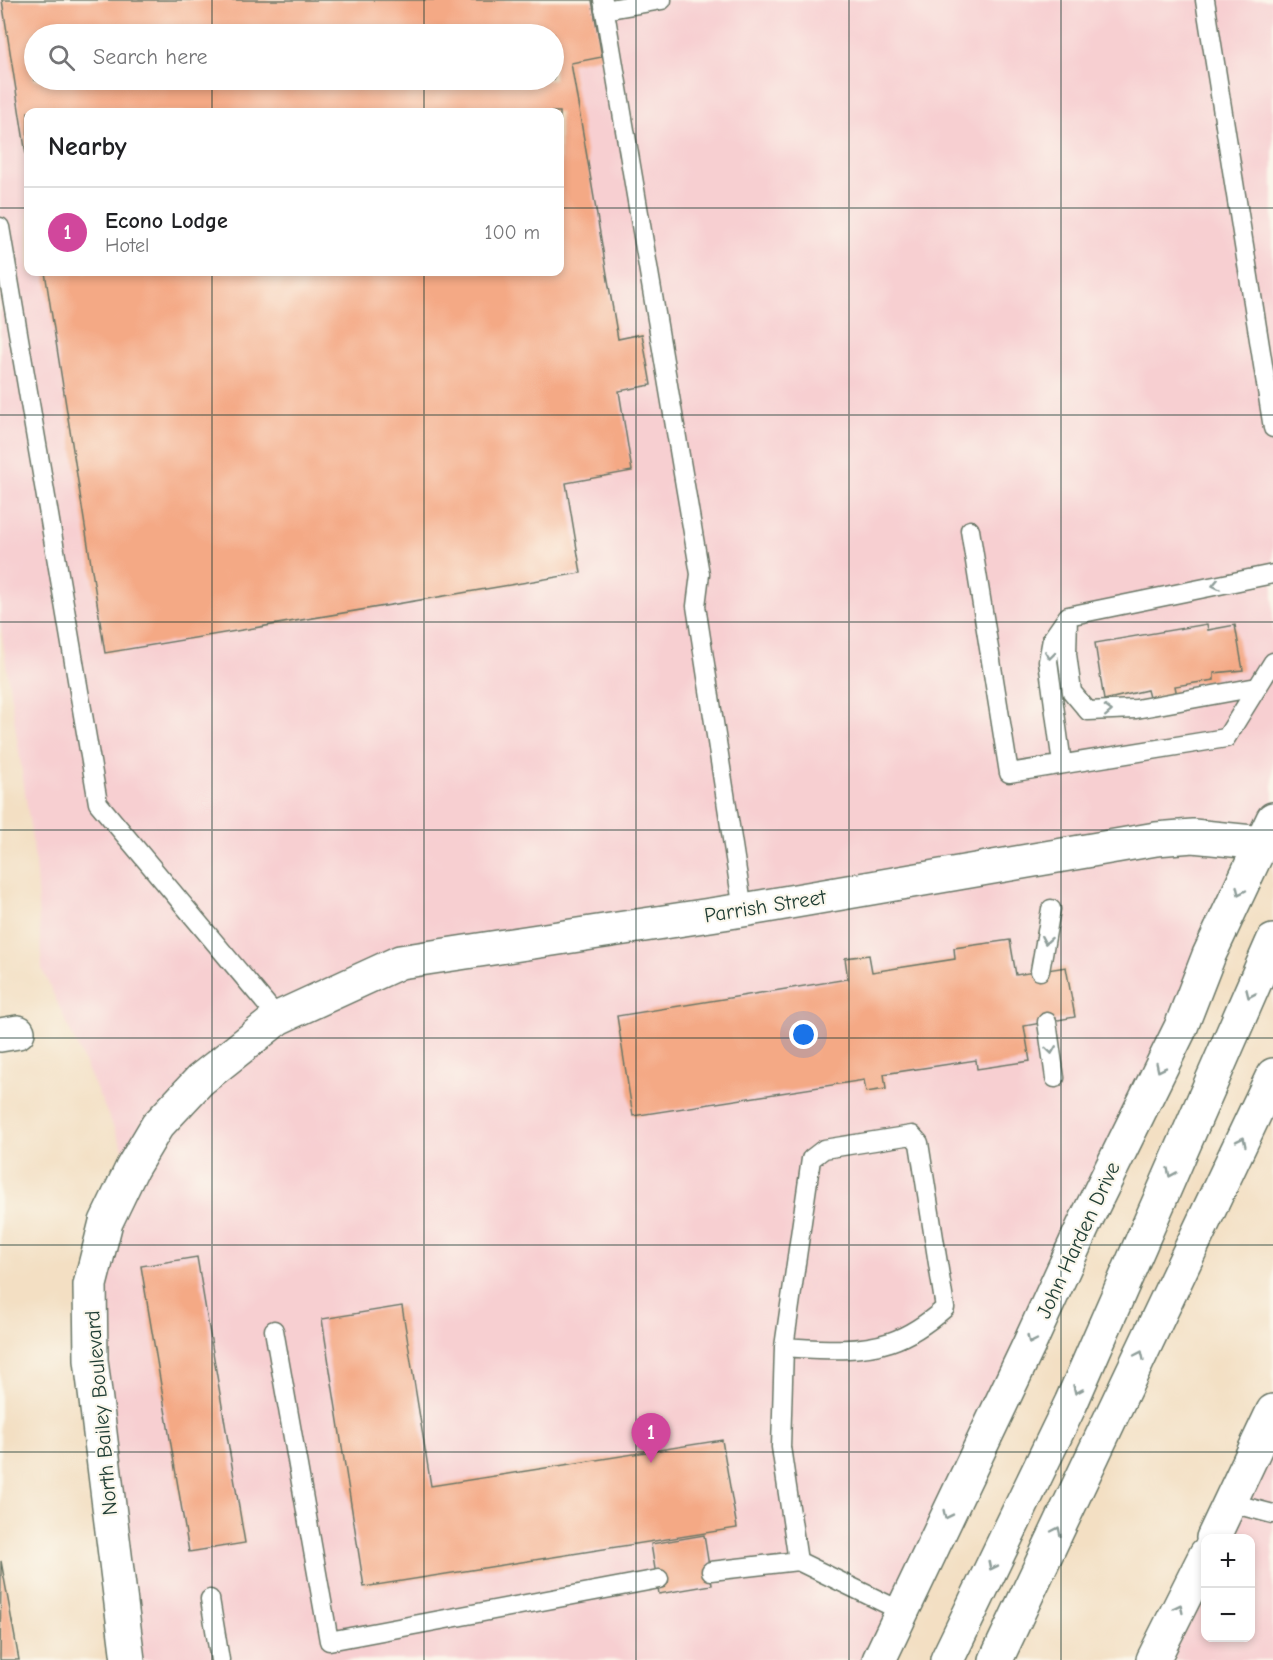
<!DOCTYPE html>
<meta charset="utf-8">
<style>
:root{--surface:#fff;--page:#f2f2f2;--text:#202124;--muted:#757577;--line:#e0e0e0;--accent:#c8321e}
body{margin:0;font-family:"Comic Neue",sans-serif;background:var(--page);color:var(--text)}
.controls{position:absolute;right:18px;bottom:18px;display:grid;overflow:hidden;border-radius:12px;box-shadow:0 3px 9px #0003}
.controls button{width:54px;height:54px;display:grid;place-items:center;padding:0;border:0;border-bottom:2px solid var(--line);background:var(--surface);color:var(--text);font:30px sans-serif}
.you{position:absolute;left:804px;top:1035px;width:21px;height:21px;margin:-15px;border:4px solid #fff;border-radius:50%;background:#1a73e8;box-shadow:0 0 0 9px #1a73e833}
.badge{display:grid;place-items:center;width:39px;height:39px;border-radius:50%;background:var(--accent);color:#fff;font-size:20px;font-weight:700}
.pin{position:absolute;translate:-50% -50px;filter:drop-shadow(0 2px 3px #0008)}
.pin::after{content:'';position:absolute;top:32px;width:21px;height:18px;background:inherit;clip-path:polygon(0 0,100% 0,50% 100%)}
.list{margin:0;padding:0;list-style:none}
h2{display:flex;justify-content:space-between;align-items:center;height:78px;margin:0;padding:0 24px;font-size:26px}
h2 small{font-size:20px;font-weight:400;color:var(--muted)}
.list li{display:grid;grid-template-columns:39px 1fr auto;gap:18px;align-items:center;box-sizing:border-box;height:90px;padding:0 24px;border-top:2px solid var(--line)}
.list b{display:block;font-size:22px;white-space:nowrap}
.list p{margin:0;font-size:20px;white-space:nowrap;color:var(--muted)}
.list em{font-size:20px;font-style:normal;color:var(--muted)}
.icon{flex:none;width:33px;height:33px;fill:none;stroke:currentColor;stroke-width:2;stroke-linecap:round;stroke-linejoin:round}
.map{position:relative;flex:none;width:1273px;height:1660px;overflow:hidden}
.search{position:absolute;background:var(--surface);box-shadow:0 3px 9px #0003;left:24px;top:24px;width:540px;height:66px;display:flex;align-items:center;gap:15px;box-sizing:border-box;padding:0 21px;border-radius:33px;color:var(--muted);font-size:22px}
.panel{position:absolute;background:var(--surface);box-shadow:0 3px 9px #0003;left:24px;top:108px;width:540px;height:168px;border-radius:12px}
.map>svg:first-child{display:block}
.built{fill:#f7cfd1;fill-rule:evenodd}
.building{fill:#f4a985;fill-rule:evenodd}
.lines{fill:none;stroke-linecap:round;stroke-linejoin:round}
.lane-casing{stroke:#697666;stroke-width:21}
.street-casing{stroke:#697666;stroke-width:36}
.secondary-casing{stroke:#697666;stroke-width:36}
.highway-casing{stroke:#697666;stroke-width:36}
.lane{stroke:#fff;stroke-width:18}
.street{stroke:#fff;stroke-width:33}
.secondary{stroke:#fff;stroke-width:33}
.highway{stroke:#fff;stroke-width:33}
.oneway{stroke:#8f9e9a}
.grid{fill:none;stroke:#1f3d34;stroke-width:1.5;stroke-opacity:0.55}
.labels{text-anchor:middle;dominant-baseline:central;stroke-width:4.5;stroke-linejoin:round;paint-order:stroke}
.street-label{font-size:21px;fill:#1f3d34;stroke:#fbf7ec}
</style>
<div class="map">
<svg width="1273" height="1660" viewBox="0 0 1273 1660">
<rect width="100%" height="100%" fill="#fbf7ec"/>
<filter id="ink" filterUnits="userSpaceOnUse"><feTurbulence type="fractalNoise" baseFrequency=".0167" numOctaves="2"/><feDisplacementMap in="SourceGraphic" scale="12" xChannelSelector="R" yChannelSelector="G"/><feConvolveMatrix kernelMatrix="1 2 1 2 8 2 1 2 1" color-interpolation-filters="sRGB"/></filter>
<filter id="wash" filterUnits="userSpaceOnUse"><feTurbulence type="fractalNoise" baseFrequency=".008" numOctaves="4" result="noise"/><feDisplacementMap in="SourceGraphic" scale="24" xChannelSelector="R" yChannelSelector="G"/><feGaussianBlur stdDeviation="1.35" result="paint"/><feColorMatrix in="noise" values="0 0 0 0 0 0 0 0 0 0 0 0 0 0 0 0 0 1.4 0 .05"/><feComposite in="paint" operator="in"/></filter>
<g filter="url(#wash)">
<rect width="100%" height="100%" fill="#f3dfc3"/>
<path class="built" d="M 0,0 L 1273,0 L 1273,819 L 1239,840 L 1209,955 L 879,1660 L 128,1660 L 90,1285 L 132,1168 L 42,969 L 35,860 L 0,623 ZM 34,34 L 554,34 L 554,80 L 34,80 ZM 28,112 L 560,112 L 560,272 L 28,272 Z
M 1273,1411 L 1273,1660 L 1153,1660 L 1205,1554 L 1206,1638 L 1250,1638 L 1250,1538 L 1213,1538 Z"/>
<g id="blocks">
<path class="building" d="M 2,0 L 592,0 L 602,57 L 571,63 L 618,339 L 642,334 L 651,385 L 619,391 L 632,471 L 566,483 L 581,573 L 105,653 L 45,272 L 560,272 L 560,112 L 28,112 L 27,161 ZM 34,34 L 554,34 L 554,80 L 34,80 Z
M 1207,624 L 1208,630 L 1235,625 L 1243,670 L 1214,673 L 1214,680 L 1175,686 L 1177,696 L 1150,701 L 1147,690 L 1104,700 L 1095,643 Z
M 1010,940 L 1016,975 L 1066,967 L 1075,1017 L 1024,1026 L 1030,1061 L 977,1069 L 976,1060 L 884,1074 L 886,1089 L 866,1092 L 864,1080 L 633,1116 L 617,1016 L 848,979 L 845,958 L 869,955 L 872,972 L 955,959 L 954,948 Z
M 197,1257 L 245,1543 L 189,1552 L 141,1266 Z
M 402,1306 L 431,1486 L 722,1440 L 737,1528 L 364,1587 L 322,1319 Z
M 704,1535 L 712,1585 L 659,1594 L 651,1544 Z
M 1,1561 L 19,1660 L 0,1660 Z"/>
</g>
</g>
<g filter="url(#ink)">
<use href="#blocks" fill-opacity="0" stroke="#697666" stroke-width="1.5"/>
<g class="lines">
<g class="lane-casing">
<path id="lane" d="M 603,0 L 700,574 L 696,606 L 743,910
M 1205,0 L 1273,428
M 604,10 L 662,0
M 0,227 L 98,803 L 278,1018
M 970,530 L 1009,773 L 1226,738 L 1273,662
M 1068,616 L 1067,654 L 1072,692 L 1088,711 L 1136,709 L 1257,687
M 1062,764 L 1048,661 L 1052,639 L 1068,616 L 1273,574
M 1040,971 L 1051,909
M 1047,1022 L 1055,1078
M 274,1330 L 329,1641 L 659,1579
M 784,1347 C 818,1349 857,1353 890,1342 C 911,1335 929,1322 945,1308 L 919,1143 L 912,1135 L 824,1149 L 811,1159 L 784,1347 L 781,1447 L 798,1561
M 1231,1503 L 1273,1514
M 711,1571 L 798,1561 L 901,1611
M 210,1599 L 220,1660"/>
</g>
<g class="street-casing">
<path id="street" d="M 0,1035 L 18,1032
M 128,1660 L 91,1360 L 90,1285 L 106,1222 L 132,1168 L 157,1126 L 200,1080 L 278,1018 L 400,962 L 743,910 L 1156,839 L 1193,836 L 1262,843"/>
</g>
<g class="secondary-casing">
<path id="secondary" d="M 1213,1538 L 1273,1411
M 879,1660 L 1028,1347 L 1087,1218 L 1181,1027 L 1209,955 L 1273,819
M 1153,1660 L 1206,1554"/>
</g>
<g class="highway-casing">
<path id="highway" d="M 947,1660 L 1071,1403 L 1273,941
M 996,1660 L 1273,1075"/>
</g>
<use href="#lane" class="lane"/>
<use href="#street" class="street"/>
<use href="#secondary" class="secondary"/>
<use href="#highway" class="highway"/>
</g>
<defs><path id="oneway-chevron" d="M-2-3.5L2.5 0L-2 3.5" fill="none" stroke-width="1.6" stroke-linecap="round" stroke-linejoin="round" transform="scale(1.5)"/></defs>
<g class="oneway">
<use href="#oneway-chevron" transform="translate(1216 585) rotate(168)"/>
<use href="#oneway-chevron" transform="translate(1050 655) rotate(97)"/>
<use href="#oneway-chevron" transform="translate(1108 711) rotate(-2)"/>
<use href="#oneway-chevron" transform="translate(1240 891) rotate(115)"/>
<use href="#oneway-chevron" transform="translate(1046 940) rotate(100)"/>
<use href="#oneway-chevron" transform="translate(1250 994) rotate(114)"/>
<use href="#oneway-chevron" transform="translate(1051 1050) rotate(82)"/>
<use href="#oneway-chevron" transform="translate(1160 1068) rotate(116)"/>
<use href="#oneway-chevron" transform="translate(1242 1141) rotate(-64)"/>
<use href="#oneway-chevron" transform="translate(1171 1173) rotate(114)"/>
<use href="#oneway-chevron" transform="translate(1031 1340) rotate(115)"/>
<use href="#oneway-chevron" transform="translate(1140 1355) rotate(-65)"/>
<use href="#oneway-chevron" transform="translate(1077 1390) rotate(114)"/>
<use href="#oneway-chevron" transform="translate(947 1515) rotate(116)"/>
<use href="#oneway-chevron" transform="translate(1057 1531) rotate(-65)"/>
<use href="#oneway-chevron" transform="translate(992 1566) rotate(116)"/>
<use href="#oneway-chevron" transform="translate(1179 1608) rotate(-64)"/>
</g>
</g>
<path class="grid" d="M 212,0 L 212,34M 424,0 L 424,34M 636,0 L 636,1660M 849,0 L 849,1660M 1061,0 L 1061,1660M 212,80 L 212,112M 424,80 L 424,112M 0,208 L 28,208M 560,208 L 1273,208M 212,272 L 212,1660M 424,272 L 424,1660M 0,415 L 1273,415M 0,622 L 1273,622M 0,830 L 1273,830M 0,1038 L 1273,1038M 0,1245 L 1273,1245M 0,1452 L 1273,1452"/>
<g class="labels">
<g class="street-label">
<text transform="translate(765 906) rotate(-9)">Parrish Street</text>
<text transform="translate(1078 1240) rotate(-65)">John Harden Drive</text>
<text transform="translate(101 1413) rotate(-95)">North Bailey Boulevard</text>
</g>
</g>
</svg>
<div class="controls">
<button>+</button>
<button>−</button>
</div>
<div class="you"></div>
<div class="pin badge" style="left:651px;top:1463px;background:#d1479c">1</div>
<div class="search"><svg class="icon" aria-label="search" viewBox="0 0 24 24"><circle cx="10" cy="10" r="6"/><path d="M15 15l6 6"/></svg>Search here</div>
<section class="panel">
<h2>Nearby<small></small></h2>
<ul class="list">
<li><span class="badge" style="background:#d1479c">1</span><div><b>Econo Lodge</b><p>Hotel</p></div><em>100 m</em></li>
</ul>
</section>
</div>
